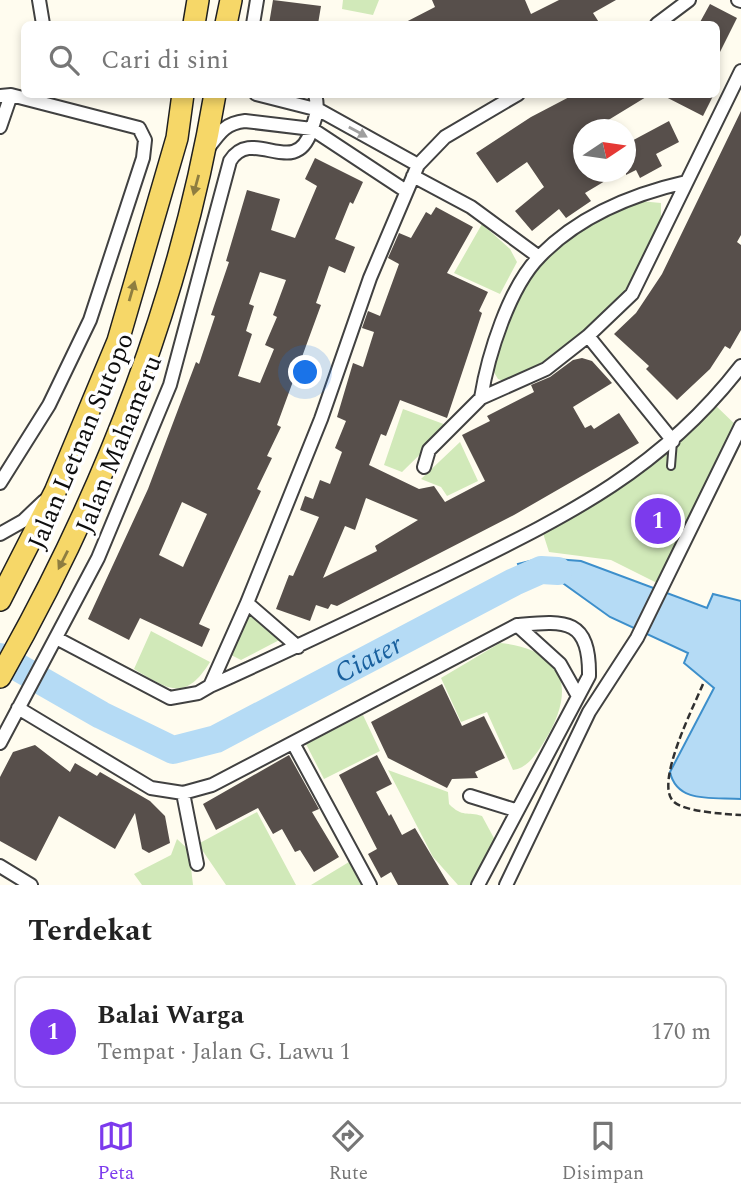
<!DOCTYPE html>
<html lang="id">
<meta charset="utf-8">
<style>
:root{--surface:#fff;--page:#f6f6f6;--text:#222;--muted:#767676;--line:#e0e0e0;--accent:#7c3aed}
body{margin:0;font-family:Spectral,serif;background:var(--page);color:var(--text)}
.compass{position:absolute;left:573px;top:119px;width:63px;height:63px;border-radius:50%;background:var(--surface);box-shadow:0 4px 10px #0003;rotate:77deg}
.you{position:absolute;left:306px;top:373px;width:24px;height:24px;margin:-18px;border:5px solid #fff;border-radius:50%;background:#1a73e8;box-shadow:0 0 0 10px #1a73e833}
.badge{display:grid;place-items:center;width:46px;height:46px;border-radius:50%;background:var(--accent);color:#fff;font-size:23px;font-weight:700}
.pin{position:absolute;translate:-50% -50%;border:4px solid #fff;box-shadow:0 2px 7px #0006}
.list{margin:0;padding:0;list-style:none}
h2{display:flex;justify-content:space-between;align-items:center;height:91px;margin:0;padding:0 28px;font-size:30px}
h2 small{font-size:23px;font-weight:400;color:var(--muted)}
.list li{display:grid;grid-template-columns:46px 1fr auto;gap:21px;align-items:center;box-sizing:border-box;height:112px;margin:0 14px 14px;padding:0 14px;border:2px solid var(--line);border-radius:10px}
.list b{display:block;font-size:26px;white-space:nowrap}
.list p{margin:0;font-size:23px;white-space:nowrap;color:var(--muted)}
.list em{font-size:23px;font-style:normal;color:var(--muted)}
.icon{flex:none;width:38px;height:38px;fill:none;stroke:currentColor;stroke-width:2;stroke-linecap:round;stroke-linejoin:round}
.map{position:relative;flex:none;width:741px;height:885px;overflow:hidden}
.search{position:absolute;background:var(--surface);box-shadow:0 4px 10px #0003;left:21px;right:21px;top:21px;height:77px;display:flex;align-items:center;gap:18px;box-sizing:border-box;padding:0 24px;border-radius:10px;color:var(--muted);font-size:26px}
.sheet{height:217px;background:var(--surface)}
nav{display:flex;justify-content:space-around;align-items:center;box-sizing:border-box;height:98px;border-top:2px solid var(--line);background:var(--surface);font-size:19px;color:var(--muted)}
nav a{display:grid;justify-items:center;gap:4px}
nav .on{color:var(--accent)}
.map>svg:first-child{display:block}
.green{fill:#d1e9b9}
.water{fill:#b5dbf5;stroke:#3d8fcb;stroke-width:2}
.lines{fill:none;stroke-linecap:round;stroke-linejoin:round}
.river{stroke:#b5dbf5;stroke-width:28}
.building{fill:#574f4b;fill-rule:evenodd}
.lane-casing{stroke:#414141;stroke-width:10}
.street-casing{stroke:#414141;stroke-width:16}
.primary-casing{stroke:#1f1f1f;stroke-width:24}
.path{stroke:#303030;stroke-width:2.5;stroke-dasharray:7 3.5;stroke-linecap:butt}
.lane{stroke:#fff;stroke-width:6}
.street{stroke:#fff;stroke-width:12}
.primary{stroke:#f6d768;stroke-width:21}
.oneway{fill:#9f9f9f}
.oneway2{fill:#8e7d40}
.labels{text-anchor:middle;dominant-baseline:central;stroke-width:7;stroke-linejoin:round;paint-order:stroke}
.street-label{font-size:26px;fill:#0e0e0e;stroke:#fff}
.water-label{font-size:28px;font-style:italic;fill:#19609e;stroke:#fff}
</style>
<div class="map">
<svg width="741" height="885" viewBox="0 0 741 885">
<rect width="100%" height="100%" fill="#fffcef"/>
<path class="green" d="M 343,0 L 379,0 L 373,15 L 342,9 Z
M 629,200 L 661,203 L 661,217 L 632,294 L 542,371 L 507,382 L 498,379 L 492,369 L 493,348 L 539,257 Z
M 482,224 L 510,249 L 517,262 L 500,294 L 454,273 Z
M 713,403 L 741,430 L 657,583 L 611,560 L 549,552 L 541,527 L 676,440 Z
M 403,409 L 449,426 L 402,472 L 384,465 Z
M 460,442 L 478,481 L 447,496 L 441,487 L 421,479 Z
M 249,611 L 287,636 L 241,660 L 229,654 Z
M 151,631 L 210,662 C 185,702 169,690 134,669 Z
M 500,643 C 566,650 577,689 544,742 C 536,754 528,768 513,770 L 487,712 L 461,722 L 441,678 Z
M 363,715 L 380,751 L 324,779 L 306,744 Z
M 388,770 L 448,792 L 449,804 C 463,818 467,811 482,816 L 495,840 L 474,885 L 458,885 L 433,857 Z
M 257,812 L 296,885 L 226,885 L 198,844 Z
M 177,839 L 189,850 L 193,885 L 142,885 L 134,874 L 171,855 Z
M 349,862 L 361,885 L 311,885 Z"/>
<path class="water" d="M 542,558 L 581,561 L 707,608 L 713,594 L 741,601 L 741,799 C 713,797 677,804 670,772 L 714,688 L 684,663 L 688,653 L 610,617 L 557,579 L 540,579 L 526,586 L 518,564 Z"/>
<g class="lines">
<path class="river" id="s1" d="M 0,657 L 101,715 L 173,750 L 216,739 L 514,582 L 541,570 L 558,571"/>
</g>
<path class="building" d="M 273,0 L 321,6 L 318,24 L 269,24 Z
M 432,0 L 525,0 L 531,14 L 559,0 L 616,0 L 593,13 L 600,24 L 402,24 L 435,7 Z
M 710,4 L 737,18 L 717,58 L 717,24 L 699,24 Z
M 575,94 L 651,94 L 592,130 L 584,130 L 584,172 L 620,172 L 585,193 L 591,201 L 566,218 L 559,209 L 532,231 L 515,211 L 544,187 L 527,162 L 497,183 L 476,153 L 531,117 Z
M 660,94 L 714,94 L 703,116 Z
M 741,111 L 741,235 L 737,242 L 741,245 L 741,330 L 730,349 L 725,346 L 710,369 L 677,400 L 646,369 L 649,366 L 614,334 L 636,313 L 662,274 Z
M 669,121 L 679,142 L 656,154 L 662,166 L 640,178 L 636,170 L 626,175 L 626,144 Z
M 315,158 L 363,182 L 353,204 L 350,202 L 335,239 L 355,247 L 345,273 L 329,266 L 316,303 L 321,305 L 277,425 L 281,427 L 267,456 L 272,458 L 257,489 L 261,491 L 199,624 L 210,629 L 202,647 L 140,618 L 129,640 L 88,619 L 148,489 L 196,362 L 199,364 L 215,316 L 211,315 L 229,262 L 226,261 L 247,190 L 280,199 L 271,230 L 295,238 L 317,186 L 305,179 ZM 260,272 L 286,280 L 273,315 L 277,317 L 265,345 L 274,349 L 260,383 L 238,376 L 252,334 L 246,331 L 254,306 L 249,304 ZM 182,502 L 207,514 L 183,567 L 159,555 Z
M 436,207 L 473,227 L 447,273 L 488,292 L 479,311 L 482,313 L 447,418 L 400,400 L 386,436 L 381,434 L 369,465 L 419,489 L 434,486 L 445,502 L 485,481 L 462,435 L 490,421 L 487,416 L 534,392 L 531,385 L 550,377 L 573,360 L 582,358 L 592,361 L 612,383 L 573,407 L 585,428 L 591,425 L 594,429 L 619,413 L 639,443 L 514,515 L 337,606 L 331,604 L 328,609 L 316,605 L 310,621 L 276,609 L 289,575 L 293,576 L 319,517 L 300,510 L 305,496 L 313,499 L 320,480 L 330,484 L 342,452 L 335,448 L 346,421 L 337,417 L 353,363 L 363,367 L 374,332 L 362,328 L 368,311 L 380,316 L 399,264 L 388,258 L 399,233 L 411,238 L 426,212 L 431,215 ZM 366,498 L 418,520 L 375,546 L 377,551 L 323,578 L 345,526 L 355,530 Z
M 655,508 L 672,527 L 659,543 L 648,531 L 653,526 L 645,517 Z
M 442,684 L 462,726 L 484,716 L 505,758 L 475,772 L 478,778 L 452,779 L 447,788 L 388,758 L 371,722 Z
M 35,745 L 70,772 L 75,763 L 97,776 L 100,772 L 150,801 L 165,816 L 170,843 L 149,853 L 142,849 L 135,813 L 115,849 L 59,816 L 36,861 L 0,841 L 0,777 L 13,752 Z
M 289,755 L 319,809 L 312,812 L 339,857 L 314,872 L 300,850 L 295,852 L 282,829 L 273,834 L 258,808 L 216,830 L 203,804 Z
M 377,755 L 392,784 L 376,792 L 389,816 L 391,814 L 402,835 L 415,828 L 449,885 L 398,885 L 391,872 L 381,878 L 368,854 L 377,849 L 339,775 Z"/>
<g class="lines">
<g class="lane-casing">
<path id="lane" d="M 671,466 L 673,441"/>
</g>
<g class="street-casing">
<path id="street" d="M 39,0 L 43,24
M 738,0 L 741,1
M 253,24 L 257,0
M 657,24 L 689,0
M 256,94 L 319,110 L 418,165
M 0,96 L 11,95 L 139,128 L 145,140 L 143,158 L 90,320 L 49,405 L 0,483
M 0,127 L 11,95
M 209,147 C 220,132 226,123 245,121 L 312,129 L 406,191
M 413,176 L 471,207 L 539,257
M 588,336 L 673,441
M 481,398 C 488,355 509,287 540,256 C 579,216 633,194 686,182
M 424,467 L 429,450 L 481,398 L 546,369 L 588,336 L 632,294 L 741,71
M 0,534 L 23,521 L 44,501
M 247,603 L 321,419 L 370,278 L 418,165 L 445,137 L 518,94
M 517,625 L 560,664 L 578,696
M 58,639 L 170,698 L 198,693 L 210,686 L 247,603 L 298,647
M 210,686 C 286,652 361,616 436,580 C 557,520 656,476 741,366
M 18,708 L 151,788 L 183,793 L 212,785 L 517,625 C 564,621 590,617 589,676 L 478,885
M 0,743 L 98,558 L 170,385 L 230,161 C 252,125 295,180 311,131 C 316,116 319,110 315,94
M 293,743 L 370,885
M 183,793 L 197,864
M 470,796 L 515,810
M 0,866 L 31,885
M 506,885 L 589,712 L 637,638 L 741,426"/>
</g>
<g class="primary-casing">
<path id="primary" d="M 194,24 L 198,0
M 226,24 L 231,0
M 0,600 L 55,492 L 118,341 L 177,138 L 183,94
M 0,677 C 103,496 180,301 215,94"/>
</g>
<path class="path" d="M 703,684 C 694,706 655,782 673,801 C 683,812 726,814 741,815"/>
<use href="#lane" class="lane"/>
<use href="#street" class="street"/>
<use href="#primary" class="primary"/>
</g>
<defs><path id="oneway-solid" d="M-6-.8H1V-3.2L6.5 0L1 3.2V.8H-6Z" transform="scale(1.75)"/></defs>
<use class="oneway" href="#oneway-solid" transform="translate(358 132) rotate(29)"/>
<g class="oneway2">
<use href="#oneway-solid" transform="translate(196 185) rotate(105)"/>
<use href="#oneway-solid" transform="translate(132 291) rotate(-74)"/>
<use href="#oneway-solid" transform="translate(63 560) rotate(117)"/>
</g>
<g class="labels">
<g class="street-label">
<text transform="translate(81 441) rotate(-67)">Jalan Letnan Sutopo</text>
<text transform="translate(119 444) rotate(-68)">Jalan Mahameru</text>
</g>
<g class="water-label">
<text stroke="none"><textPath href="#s1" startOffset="413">Ciater</textPath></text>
</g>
</g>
</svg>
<svg class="compass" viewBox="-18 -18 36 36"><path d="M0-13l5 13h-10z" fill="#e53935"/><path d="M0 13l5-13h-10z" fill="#767676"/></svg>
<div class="you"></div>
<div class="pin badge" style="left:658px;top:521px">1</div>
<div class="search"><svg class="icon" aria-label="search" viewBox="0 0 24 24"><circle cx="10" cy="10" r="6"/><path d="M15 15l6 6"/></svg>Cari di sini</div>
</div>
<section class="sheet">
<h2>Terdekat<small></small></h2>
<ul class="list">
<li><span class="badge">1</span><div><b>Balai Warga</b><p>Tempat · Jalan G. Lawu 1</p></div><em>170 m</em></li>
</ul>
</section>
<nav>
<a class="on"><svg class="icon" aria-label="map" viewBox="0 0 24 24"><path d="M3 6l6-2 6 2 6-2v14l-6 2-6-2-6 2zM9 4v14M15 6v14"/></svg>Peta</a>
<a><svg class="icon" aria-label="directions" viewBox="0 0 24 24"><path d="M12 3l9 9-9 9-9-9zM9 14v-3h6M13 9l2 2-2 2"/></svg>Rute</a>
<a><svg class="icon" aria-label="saved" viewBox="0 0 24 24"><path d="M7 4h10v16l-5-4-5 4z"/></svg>Disimpan</a>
</nav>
